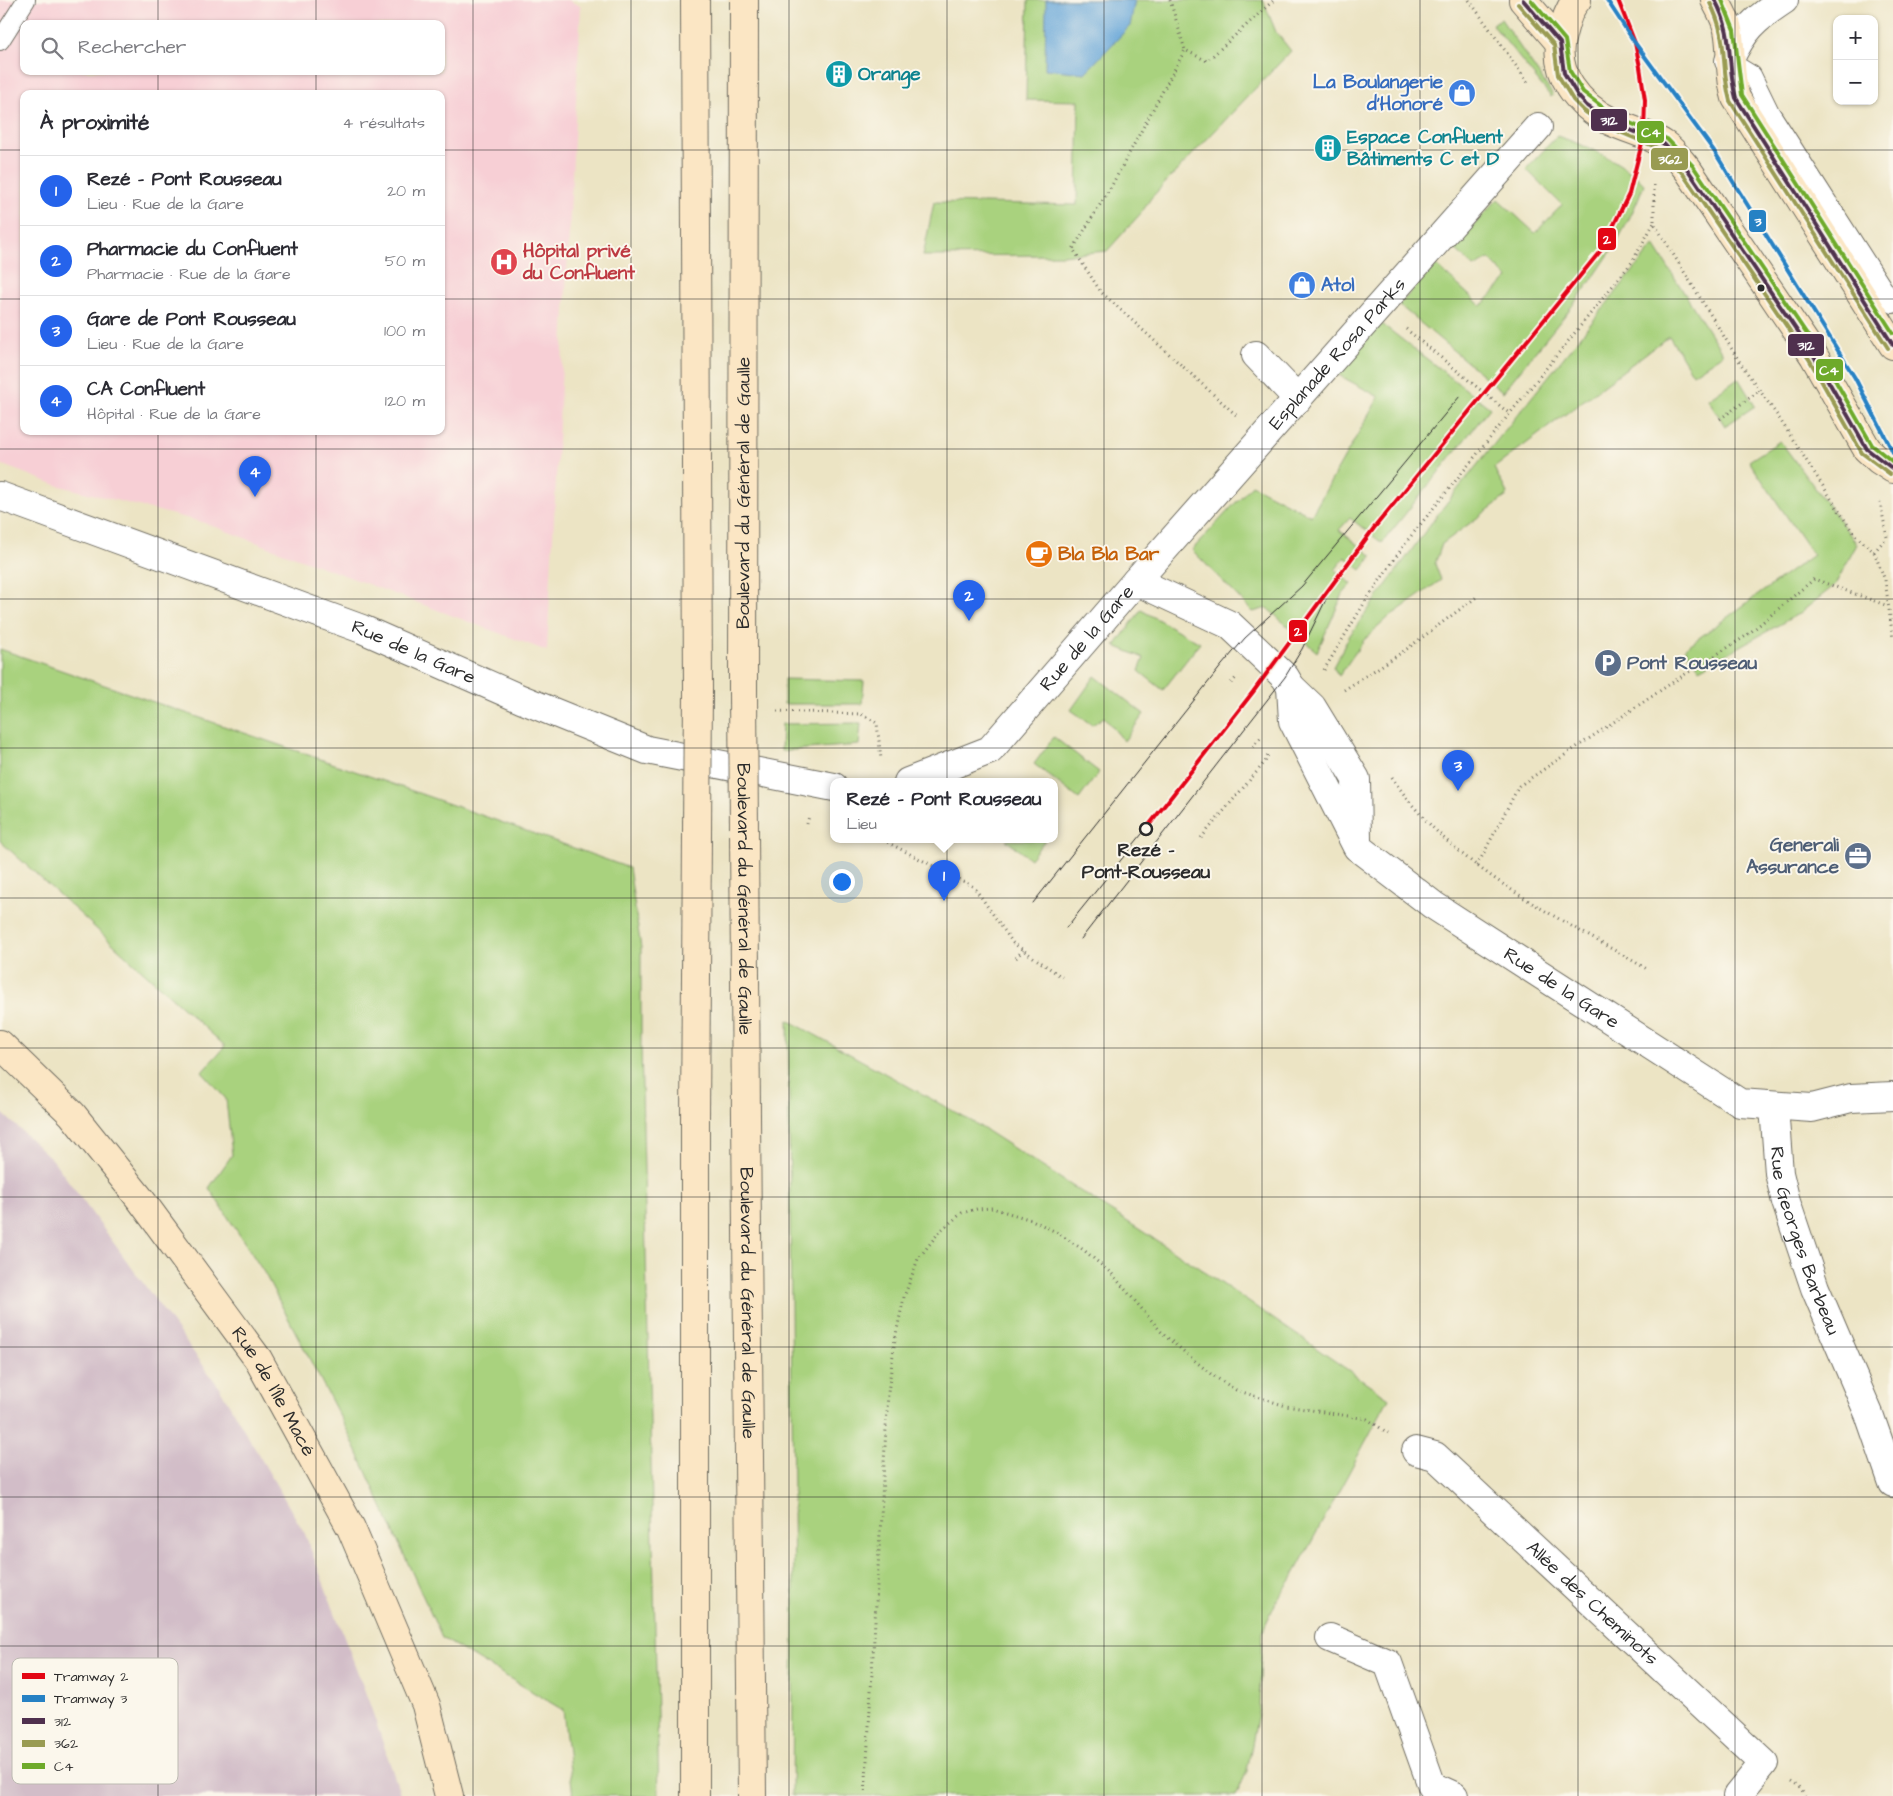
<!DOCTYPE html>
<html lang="fr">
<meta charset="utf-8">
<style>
:root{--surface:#fff;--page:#f7f7f7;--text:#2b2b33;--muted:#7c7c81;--line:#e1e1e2;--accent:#2563eb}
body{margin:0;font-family:"Architects Daughter",sans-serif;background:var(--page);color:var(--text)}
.controls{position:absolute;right:15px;top:15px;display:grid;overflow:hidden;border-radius:10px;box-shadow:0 1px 4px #0004}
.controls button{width:45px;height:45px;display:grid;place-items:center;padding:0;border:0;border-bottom:1px solid var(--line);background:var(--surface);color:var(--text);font:25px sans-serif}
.you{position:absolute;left:841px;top:881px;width:18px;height:18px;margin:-12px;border:4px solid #fff;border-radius:50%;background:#1a73e8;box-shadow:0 0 0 8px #1a73e833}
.badge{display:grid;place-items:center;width:32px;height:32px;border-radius:50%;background:var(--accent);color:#fff;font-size:16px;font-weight:700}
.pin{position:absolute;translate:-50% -41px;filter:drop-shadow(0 1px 2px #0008)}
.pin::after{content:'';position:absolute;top:26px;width:18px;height:15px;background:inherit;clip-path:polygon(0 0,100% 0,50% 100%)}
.popup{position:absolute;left:830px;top:778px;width:228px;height:65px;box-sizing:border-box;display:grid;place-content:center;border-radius:10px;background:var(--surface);filter:drop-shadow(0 1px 4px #0005);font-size:16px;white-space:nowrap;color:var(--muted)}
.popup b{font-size:19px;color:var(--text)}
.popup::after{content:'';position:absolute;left:50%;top:100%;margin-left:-10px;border:10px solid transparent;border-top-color:var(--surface)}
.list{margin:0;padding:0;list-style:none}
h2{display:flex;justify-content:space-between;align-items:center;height:65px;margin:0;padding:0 20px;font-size:21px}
h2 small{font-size:16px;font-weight:400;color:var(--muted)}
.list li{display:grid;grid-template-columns:32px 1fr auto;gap:15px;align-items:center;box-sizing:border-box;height:70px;padding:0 20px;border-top:1px solid var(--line)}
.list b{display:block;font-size:19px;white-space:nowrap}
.list p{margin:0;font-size:16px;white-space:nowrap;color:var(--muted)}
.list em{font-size:16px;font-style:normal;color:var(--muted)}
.icon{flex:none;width:28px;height:28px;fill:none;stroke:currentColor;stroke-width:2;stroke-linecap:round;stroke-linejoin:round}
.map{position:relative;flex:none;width:1893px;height:1796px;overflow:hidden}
.search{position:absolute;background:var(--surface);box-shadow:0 1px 4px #0004;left:20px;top:20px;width:425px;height:55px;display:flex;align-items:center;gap:12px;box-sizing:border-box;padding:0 18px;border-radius:10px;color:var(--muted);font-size:19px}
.panel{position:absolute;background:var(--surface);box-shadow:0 1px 4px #0004;left:20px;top:90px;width:425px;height:345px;border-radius:10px}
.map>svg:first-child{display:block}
.built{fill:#f7cfd5;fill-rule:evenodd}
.industrial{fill:#d2bdc8}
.green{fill:#a9d27e;stroke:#6a7e54}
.water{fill:#65a5d8;stroke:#486882}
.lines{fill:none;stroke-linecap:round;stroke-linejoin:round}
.lane-casing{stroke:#6f6c61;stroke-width:20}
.street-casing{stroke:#6f6c61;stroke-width:30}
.secondary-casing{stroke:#6f6c61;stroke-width:30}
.path{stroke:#6f6c61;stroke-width:3;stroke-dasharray:1 4;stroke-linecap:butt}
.lane{stroke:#fff;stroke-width:18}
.street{stroke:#fff;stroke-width:28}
.secondary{stroke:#fbe6c4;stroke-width:28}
.tram{stroke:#2b2b2b;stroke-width:1}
.secondary-bridge-casing{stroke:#6f6c61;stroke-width:30;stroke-linecap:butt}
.secondary-bridge{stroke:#fbe6c4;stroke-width:28}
.bus-1-casing{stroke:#fbf7ec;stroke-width:8}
.bus-2-casing{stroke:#fbf7ec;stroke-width:8}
.bus-3-casing{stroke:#fbf7ec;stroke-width:8}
.bus-1{stroke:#4f304e;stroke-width:4}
.bus-2{stroke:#999b52;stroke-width:4}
.bus-3{stroke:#6eaa2a;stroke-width:4}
.tram-1-casing{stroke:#fbf7ec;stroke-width:8}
.tram-2-casing{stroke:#fbf7ec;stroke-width:8}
.tram-1{stroke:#e30613;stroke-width:4}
.tram-2{stroke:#2581c4;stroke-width:4}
.grid{fill:none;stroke:#2b2b2b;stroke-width:1;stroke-opacity:0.55}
.bus-dot{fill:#2b2b2b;stroke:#fbf7ec;stroke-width:2}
.stop-dot{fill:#fbf7ec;stroke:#2b2b2b;stroke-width:2.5}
.labels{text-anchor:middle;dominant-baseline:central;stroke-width:4;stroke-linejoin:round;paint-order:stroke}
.culture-label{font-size:19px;font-weight:bold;fill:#0d838f;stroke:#fbf7ec;text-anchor:start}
.shop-label{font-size:19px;font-weight:bold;fill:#366cbe;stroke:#fbf7ec;text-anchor:end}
.health-label{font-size:19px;font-weight:bold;fill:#be3a42;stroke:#fbf7ec;text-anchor:start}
.street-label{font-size:19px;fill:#2b2b2b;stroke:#fbf7ec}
.food-label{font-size:19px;font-weight:bold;fill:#c56008;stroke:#fbf7ec;text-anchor:start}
.service-label{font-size:19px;font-weight:bold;fill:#4e5e75;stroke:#fbf7ec;text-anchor:start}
.stop-label{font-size:19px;font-weight:bold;fill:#2b2b2b;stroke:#fbf7ec}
.key{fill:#fbf7ec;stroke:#bdbab2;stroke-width:1}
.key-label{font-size:14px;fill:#2b2b2b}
.line-badge{stroke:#fbf7ec;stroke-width:2}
.badge-label{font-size:14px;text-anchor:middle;font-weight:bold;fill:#fff}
</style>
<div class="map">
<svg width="1893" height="1796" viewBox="0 0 1893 1796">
<rect width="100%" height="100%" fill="#fbf7ec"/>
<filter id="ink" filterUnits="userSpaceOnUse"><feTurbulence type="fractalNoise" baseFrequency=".02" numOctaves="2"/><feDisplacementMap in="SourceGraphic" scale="10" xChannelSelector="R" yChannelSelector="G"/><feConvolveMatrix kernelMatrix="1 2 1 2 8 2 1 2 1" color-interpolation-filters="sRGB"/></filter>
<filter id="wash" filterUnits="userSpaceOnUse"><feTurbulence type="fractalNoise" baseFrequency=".0096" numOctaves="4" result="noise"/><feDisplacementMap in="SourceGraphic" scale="20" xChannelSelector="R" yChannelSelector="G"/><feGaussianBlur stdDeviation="1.12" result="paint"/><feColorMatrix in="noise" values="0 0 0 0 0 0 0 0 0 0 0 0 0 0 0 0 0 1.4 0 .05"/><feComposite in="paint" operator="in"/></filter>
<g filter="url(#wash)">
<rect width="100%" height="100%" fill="#ece4c4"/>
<path class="built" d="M 0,0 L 568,0 L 581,6 L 547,651 L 202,522 L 56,485 L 0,464 ZM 24,24 L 441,24 L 441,71 L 24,71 ZM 24,94 L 441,94 L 441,431 L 24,431 Z"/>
<path class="industrial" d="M 0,1111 L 53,1160 L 219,1387 L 305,1534 L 369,1702 L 401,1796 L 0,1796 Z"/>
<path class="green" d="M 1028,0 L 1263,0 L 1276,32 L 1291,51 L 1151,198 L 1142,212 L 1107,251 L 1062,255 L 923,256 L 934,202 L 1077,205 L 1079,101 L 1026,100 Z
M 1501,19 L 1553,95 L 1551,97 L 1492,24 Z
M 1557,136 C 1587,146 1622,161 1644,184 C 1616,263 1554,326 1503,392 L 1399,305 L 1436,265 L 1481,306 L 1508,278 L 1489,259 L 1474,267 L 1453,247 L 1498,199 L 1535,233 L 1562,205 L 1526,169 Z
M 1654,245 L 1723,354 L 1693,374 L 1669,336 L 1494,468 L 1508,495 L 1442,544 L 1435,564 L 1441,580 L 1389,617 L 1364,640 L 1339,676 L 1333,667 L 1350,635 L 1437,515 Z
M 1382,324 L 1490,408 L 1382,543 L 1350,518 L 1339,530 L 1372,556 L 1361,570 L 1345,557 L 1335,570 L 1352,584 L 1343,594 L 1317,652 L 1267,608 L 1253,612 L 1192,550 L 1252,485 L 1311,516 L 1379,397 L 1335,373 Z
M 1738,378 L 1755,406 L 1725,426 L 1708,399 Z
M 1780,441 L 1857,544 L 1835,585 L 1800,613 L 1700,669 L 1685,648 L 1813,555 L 1749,461 Z
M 1141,610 L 1200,643 L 1163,690 L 1139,671 L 1144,658 L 1115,646 Z
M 0,649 C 210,722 421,792 629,868 L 641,948 L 641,1045 L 659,1796 L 573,1796 L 563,1710 L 442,1638 L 349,1434 L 265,1274 L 209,1188 L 232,1155 L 226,1099 L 202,1072 L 225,1046 L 0,841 Z
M 1095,676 L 1144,714 L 1124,741 L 1104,717 L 1092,725 L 1071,710 Z
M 784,679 L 864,681 L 862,704 L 784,704 Z
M 861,723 L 859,745 L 781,751 L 782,724 Z
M 1054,737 L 1099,772 L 1079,799 L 1034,764 Z
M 1006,840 L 1045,840 L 1030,859 Z
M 788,1020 L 973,1122 L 1193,1264 L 1389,1398 L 1291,1580 L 1277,1600 L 1262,1632 L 1259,1708 L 1247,1771 L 1236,1796 L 792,1796 L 794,1593 Z"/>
<path class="water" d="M 1046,0 L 1135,0 L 1130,26 L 1085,73 L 1045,69 Z"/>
</g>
<g filter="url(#ink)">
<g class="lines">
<g class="lane-casing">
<path id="lane" d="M 0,41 L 26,0
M 1729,61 L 1752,75 L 1770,112 L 1893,304"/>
</g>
<g class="street-casing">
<g id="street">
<path d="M 1729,61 C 1743,30 1755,19 1784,0"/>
<path d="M 1256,355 L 1298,399"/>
<path id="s1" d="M 0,496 L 362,629 L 521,699 L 647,750 L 834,787"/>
<path d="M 1136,581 L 1230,625 L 1285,677 L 1291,687 L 1312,707 L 1356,779 L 1357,840"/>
<path id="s2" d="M 1291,687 L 1293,721 L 1357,847 L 1433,905 L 1740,1103 L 1812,1108 L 1851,1098 L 1893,1096"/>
<path id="s3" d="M 908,782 L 990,750 L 1136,581 L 1538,127"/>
<path id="s4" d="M 1774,1107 L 1779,1173 L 1786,1202 L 1815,1288 L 1869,1414 L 1893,1483"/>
<path id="s5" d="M 1416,1451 L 1435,1456 L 1764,1763 L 1737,1796"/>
<path d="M 1330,1638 L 1388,1663 L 1432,1786 L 1454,1796"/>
</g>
</g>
<g class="secondary-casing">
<g id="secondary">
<path d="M 695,0 L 698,690"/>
<path d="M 1523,0 L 1560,43"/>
<path d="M 1577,0 C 1568,9 1565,23 1562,35 C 1551,73 1579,106 1612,122 C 1629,130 1649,134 1665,145 C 1674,151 1681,162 1688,170 L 1814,356 L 1867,449 L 1879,460 L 1893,469"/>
<path d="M 1715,0 C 1721,11 1728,23 1729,36 C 1732,59 1729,75 1736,98 L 1893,345"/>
<path id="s6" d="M 743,691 L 744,0"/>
<path id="s7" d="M 0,1044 L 72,1114 L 141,1200 L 258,1359 L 351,1528 L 426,1705 L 449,1796"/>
<path id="s8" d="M 746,1117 L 752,1796"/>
<path d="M 695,1796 L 695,1120"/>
</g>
</g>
<path class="path" d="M 1170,0 L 1185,50
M 1469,0 L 1529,84
M 1654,185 L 1654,223 L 1741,364 L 1777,415 L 1854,534 L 1874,552 L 1885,580 L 1893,639
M 1406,329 L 1510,414
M 1236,415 L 1101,292 L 1073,249 L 1112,185 L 1185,50 L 1207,61 L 1274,0
M 1720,419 L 1759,391
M 1874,552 L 1887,537 L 1880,502
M 1324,670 L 1365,602 L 1407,541 L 1632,262 L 1654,223
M 1231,683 L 1236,678
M 1344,690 L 1404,651 L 1478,596
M 777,711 L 861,714 L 877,723 L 881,759
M 1253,747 L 1261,737
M 1392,777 C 1450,868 1557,916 1647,969
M 807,824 L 809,816
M 1201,838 L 1265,762 L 1269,753
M 883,840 L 974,887 L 1013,943 L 1062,977
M 1477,866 L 1519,786 L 1676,680 L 1746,636 L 1814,579 L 1888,606
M 1016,958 L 1023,950
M 1791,1782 L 1799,1787 L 1805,1796
M 865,1796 L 888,1393 L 895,1339 L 904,1297 L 918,1259 L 940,1231 L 962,1213 L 977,1209 L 992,1208 L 1032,1220 L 1058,1233 L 1085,1251 L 1112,1274 L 1164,1335 L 1212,1375 L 1236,1390 L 1286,1406 L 1367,1419 L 1388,1433"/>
<use href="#lane" class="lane"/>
<use href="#street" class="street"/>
<use href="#secondary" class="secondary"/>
<path class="tram" d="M 1033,903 L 1222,665 L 1245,638 L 1302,586 L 1460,396
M 1066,928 L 1146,829
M 1081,939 L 1285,677 L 1302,649 L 1333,585"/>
<g class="secondary-bridge-casing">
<g id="secondary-bridge">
<path id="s9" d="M 743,691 L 746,1117"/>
<path d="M 695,1120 L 698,690"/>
</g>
</g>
<use href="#secondary-bridge" class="secondary-bridge"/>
<g class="bus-1-casing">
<path id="bus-1" d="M 1523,0 L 1560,43 L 1564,73 L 1578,96 L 1587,106 L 1611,122 L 1664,144 L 1688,170 L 1814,356 L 1867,449 L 1893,469
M 1715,0 C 1735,37 1726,61 1736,98 L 1893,345"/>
</g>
<g class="bus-2-casing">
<path id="bus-2" d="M 1710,3 C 1729,39 1720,64 1730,101 L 1888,348
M 1518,4 L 1554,45 L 1558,75 L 1573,100 L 1584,111 L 1608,127 L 1660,149 L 1683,174 L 1809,359 L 1862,453 L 1890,474"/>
</g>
<g class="bus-3-casing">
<path id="bus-3" d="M 1531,0 L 1565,40 L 1570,71 L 1583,92 L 1614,116 L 1667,139 L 1693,166 L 1819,352 L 1872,445 L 1893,462
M 1722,0 L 1734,30 L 1742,95 L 1893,333"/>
</g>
<use href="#bus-1" class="bus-1"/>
<use href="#bus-2" class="bus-2"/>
<use href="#bus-3" class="bus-3"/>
<g class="tram-1-casing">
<path id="tram-1" d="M 1146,829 L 1253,692 L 1374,528 L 1602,249 L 1629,194 L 1644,135 L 1645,100 L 1640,67 L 1635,43 L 1618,0"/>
</g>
<g class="tram-2-casing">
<path id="tram-2" d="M 1607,0 L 1635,43 L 1714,151 L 1855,378 L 1893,452"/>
</g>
<use href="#tram-1" class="tram-1"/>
<use href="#tram-2" class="tram-2"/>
</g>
</g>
<path class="grid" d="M 158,0 L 158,24M 316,0 L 316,24M 473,0 L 473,1796M 631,0 L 631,1796M 789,0 L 789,1796M 947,0 L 947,1796M 1104,0 L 1104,1796M 1262,0 L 1262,1796M 1420,0 L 1420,1796M 1578,0 L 1578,1796M 1735,0 L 1735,1796M 158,71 L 158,94M 316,71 L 316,94M 0,150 L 24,150M 441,150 L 1893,150M 0,299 L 24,299M 441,299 L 1893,299M 158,431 L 158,1796M 316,431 L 316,1796M 0,449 L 1893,449M 0,599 L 1893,599M 0,748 L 1893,748M 0,898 L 1893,898M 0,1048 L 1893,1048M 0,1197 L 1893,1197M 0,1347 L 1893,1347M 0,1497 L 1893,1497M 0,1646 L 1893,1646"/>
<defs>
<g id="building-disc" transform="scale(1.4375)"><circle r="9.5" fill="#0f9aa8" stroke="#fbf7ec"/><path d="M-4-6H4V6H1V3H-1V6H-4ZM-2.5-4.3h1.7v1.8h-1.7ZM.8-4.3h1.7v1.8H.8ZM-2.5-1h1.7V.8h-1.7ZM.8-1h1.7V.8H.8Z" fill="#fff"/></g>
<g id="shop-disc" transform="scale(1.4375)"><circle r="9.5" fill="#3f7fe0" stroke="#fbf7ec"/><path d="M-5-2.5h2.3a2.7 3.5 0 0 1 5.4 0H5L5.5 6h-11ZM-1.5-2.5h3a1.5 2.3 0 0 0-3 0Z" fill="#fff"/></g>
<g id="hospital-disc" transform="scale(1.4375)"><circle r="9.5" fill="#e0444e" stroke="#fbf7ec"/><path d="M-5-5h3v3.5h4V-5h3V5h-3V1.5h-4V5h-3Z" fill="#fff"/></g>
<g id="cafe-disc" transform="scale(1.4375)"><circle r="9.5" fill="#e8710a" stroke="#fbf7ec"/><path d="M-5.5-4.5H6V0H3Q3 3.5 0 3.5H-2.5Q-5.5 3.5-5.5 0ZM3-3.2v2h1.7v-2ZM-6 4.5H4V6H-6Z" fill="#fff"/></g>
<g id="parking-disc" transform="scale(1.4375)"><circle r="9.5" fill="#5c6f8a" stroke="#fbf7ec"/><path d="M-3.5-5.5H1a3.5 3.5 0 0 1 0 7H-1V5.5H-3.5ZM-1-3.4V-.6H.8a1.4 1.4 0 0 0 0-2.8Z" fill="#fff"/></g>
<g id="office-disc" transform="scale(1.4375)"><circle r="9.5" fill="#5c6f8a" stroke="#fbf7ec"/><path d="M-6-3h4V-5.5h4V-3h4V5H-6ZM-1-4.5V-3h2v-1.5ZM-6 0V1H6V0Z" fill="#fff"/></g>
</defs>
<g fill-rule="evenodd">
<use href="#building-disc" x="839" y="74"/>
<use href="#shop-disc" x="1462" y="93"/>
<use href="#building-disc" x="1328" y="148"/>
<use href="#hospital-disc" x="504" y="262"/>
<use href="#shop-disc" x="1302" y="285"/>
<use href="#cafe-disc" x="1039" y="554"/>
<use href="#parking-disc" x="1608" y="663"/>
<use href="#office-disc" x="1858" y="856"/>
</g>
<circle class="bus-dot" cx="1761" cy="288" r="4.5"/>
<circle class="stop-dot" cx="1146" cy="829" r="6"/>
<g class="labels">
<g class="culture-label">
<text x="858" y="74">Orange</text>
<text x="1347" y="137">Espace Confluent<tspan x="1347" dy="22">Bâtiments C et D</tspan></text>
</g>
<g class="shop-label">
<text x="1443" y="82">La Boulangerie<tspan x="1443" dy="22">d'Honoré</tspan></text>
<text x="1321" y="285" text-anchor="start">Atol</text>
</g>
<g class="health-label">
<text x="523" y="251">Hôpital privé<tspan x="523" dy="22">du Confluent</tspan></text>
</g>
<g class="street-label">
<text stroke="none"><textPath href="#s3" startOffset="615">Esplanade Rosa Parks</textPath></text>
<text stroke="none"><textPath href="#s6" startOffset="198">Boulevard du Général de Gaulle</textPath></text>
<text stroke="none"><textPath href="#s3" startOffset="236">Rue de la Gare</textPath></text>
<text stroke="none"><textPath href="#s1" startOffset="442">Rue de la Gare</textPath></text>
<text stroke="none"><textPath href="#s9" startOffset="208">Boulevard du Général de Gaulle</textPath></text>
<text stroke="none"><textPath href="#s2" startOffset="424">Rue de la Gare</textPath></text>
<text stroke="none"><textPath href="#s4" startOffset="138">Rue Georges Barbeau</textPath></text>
<text stroke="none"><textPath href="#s8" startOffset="186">Boulevard du Général de Gaulle</textPath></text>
<text stroke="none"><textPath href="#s7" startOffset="444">Rue de l'Île Macé</textPath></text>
<text stroke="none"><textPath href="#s5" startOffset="235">Allée des Cheminots</textPath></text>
</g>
<g class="food-label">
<text x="1058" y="554">Bla Bla Bar</text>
</g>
<g class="service-label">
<text x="1627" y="663">Pont Rousseau</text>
<text x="1839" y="845" text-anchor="end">Generali<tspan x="1839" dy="22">Assurance</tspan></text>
</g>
<g class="stop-label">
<text x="1146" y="850">Rezé -<tspan x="1146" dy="22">Pont-Rousseau</tspan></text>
</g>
</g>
<rect x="12" y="1658" width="166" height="126" rx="8" class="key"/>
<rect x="22" y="1673" width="23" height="6" fill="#e30613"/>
<rect x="22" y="1695" width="23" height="7" fill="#2581c4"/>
<rect x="22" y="1718" width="23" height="6" fill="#4f304e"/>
<rect x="22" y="1740" width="23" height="7" fill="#999b52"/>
<rect x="22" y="1763" width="23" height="6" fill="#6eaa2a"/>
<g class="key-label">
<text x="54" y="1681">Tramway 2</text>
<text x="54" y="1703">Tramway 3</text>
<text x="54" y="1726">312</text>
<text x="54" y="1748">362</text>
<text x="54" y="1771">C4</text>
</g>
<g class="line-badge">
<rect x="1590" y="108" width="38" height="24" rx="5" fill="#4f304e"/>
<rect x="1636" y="120" width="29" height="24" rx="5" fill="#6eaa2a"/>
<rect x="1650" y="147" width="39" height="24" rx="5" fill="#999b52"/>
<rect x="1748" y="209" width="19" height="24" rx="5" fill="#2581c4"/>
<rect x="1597" y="227" width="20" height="24" rx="5" fill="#e30613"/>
<rect x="1787" y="333" width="38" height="24" rx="5" fill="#4f304e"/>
<rect x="1815" y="358" width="29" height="24" rx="5" fill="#6eaa2a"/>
<rect x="1288" y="619" width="20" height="24" rx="5" fill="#e30613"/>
</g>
<g class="badge-label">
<text x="1609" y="125">312</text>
<text x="1651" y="137">C4</text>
<text x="1670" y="164">362</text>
<text x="1758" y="226">3</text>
<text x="1607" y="244">2</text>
<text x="1806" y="350">312</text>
<text x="1829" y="375">C4</text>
<text x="1298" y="636">2</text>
</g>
</svg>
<div class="controls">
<button>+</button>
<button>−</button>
</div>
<div class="you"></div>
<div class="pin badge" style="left:944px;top:901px">1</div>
<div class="popup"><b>Rezé - Pont Rousseau</b>Lieu</div>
<div class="pin badge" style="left:969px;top:621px">2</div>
<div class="pin badge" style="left:1458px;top:791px">3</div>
<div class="pin badge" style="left:255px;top:497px">4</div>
<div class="search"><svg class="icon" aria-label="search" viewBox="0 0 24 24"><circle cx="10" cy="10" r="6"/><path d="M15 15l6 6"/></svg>Rechercher</div>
<section class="panel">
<h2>À proximité<small>4 résultats</small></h2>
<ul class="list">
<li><span class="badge">1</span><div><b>Rezé - Pont Rousseau</b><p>Lieu · Rue de la Gare</p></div><em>20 m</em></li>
<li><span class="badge">2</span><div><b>Pharmacie du Confluent</b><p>Pharmacie · Rue de la Gare</p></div><em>50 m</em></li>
<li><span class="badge">3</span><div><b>Gare de Pont Rousseau</b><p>Lieu · Rue de la Gare</p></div><em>100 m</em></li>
<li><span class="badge">4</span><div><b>CA Confluent</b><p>Hôpital · Rue de la Gare</p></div><em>120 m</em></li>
</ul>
</section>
</div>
